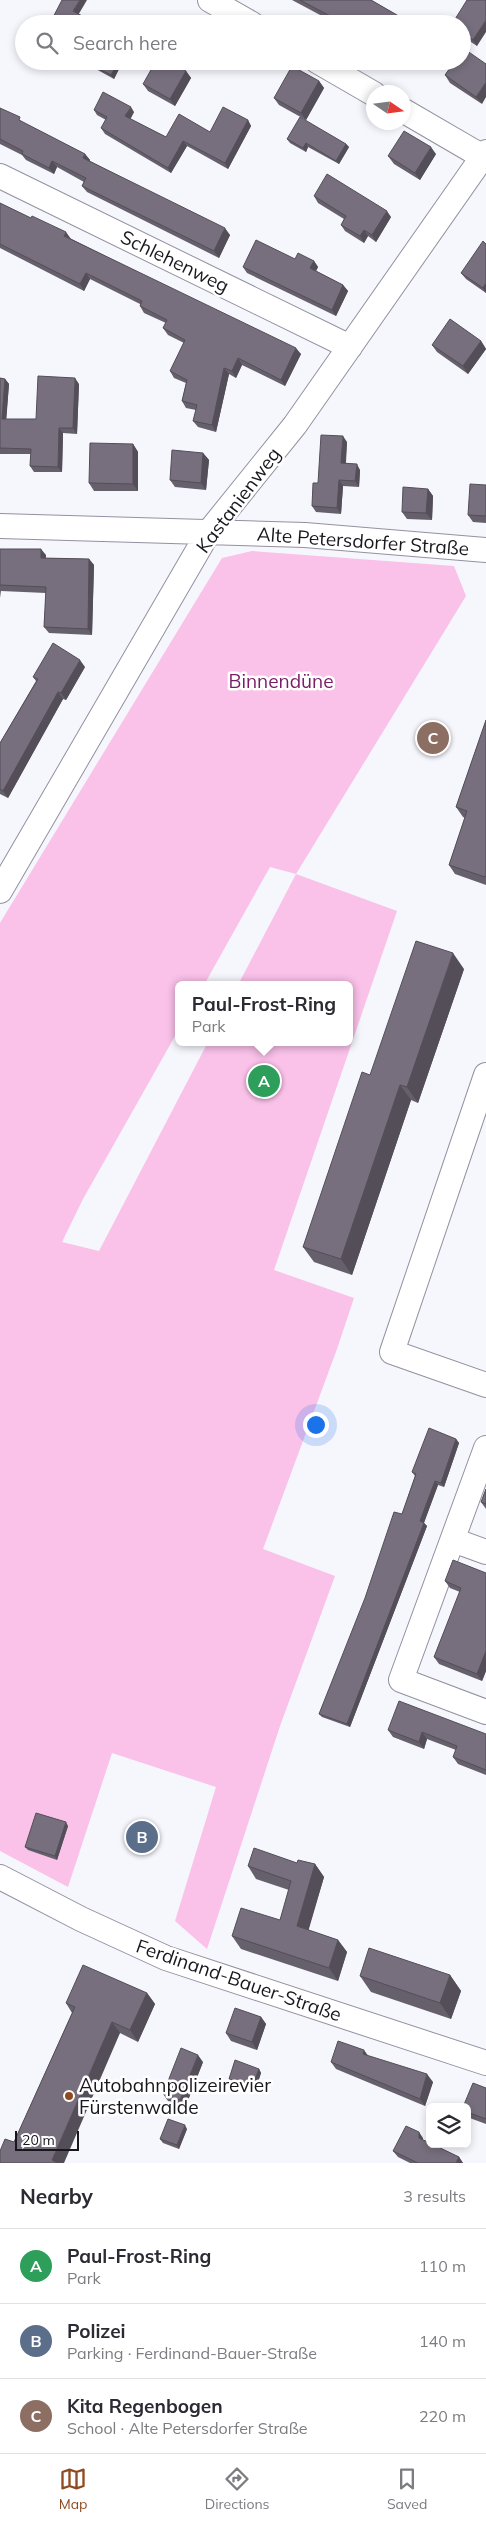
<!DOCTYPE html>
<meta charset="utf-8">
<style>
:root{--surface:#fff;--page:#f7f7f7;--text:#2b2b33;--muted:#7c7c81;--line:#e1e1e2;--accent:#8f4b1f}
body{margin:0;font-family:Mulish,sans-serif;background:var(--page);color:var(--text)}
.controls{position:absolute;right:15px;bottom:15px;display:grid;overflow:hidden;border-radius:8px;box-shadow:0 2px 8px #0003}
.controls button{width:45px;height:45px;display:grid;place-items:center;padding:0;border:0;border-bottom:1px solid var(--line);background:var(--surface);color:var(--text);font:25px sans-serif}
.compass{position:absolute;left:366px;top:85px;width:45px;height:45px;border-radius:50%;background:var(--surface);box-shadow:0 2px 8px #0003;rotate:103deg}
.scale{position:absolute;left:15px;bottom:12px;width:64px;box-sizing:border-box;padding-left:5px;border:2px solid #18171d;border-top:0;font-size:14px;line-height:18px;white-space:nowrap;color:#18171d;-webkit-text-stroke:4px #fff;paint-order:stroke}
.you{position:absolute;left:315px;top:1424px;width:18px;height:18px;margin:-12px;border:4px solid #fff;border-radius:50%;background:#1a73e8;box-shadow:0 0 0 8px #1a73e833}
.badge{display:grid;place-items:center;width:32px;height:32px;border-radius:50%;background:var(--accent);color:#fff;font-size:16px;font-weight:700}
.pin{position:absolute;translate:-50% -50%;border:2px solid #fff;box-shadow:0 1px 5px #0006}
.popup{position:absolute;left:175px;top:981px;width:178px;height:65px;box-sizing:border-box;display:grid;place-content:center;border-radius:8px;background:var(--surface);filter:drop-shadow(0 1px 4px #0005);font-size:16px;white-space:nowrap;color:var(--muted)}
.popup b{font-size:19px;color:var(--text)}
.popup::after{content:'';position:absolute;left:50%;top:100%;margin-left:-10px;border:10px solid transparent;border-top-color:var(--surface)}
.list{margin:0;padding:0;list-style:none}
h2{display:flex;justify-content:space-between;align-items:center;height:65px;margin:0;padding:0 20px;font-size:21px}
h2 small{font-size:16px;font-weight:400;color:var(--muted)}
.list li{display:grid;grid-template-columns:32px 1fr auto;gap:15px;align-items:center;box-sizing:border-box;height:75px;padding:0 20px;border-top:1px solid var(--line)}
.list b{display:block;font-size:19px;white-space:nowrap}
.list p{margin:0;font-size:16px;white-space:nowrap;color:var(--muted)}
.list em{font-size:16px;font-style:normal;color:var(--muted)}
.icon{flex:none;width:28px;height:28px;fill:none;stroke:currentColor;stroke-width:2;stroke-linecap:round;stroke-linejoin:round}
.map{position:relative;flex:none;width:486px;height:2163px;overflow:hidden}
.search{position:absolute;background:var(--surface);box-shadow:0 2px 8px #0003;left:15px;right:15px;top:15px;height:55px;display:flex;align-items:center;gap:12px;box-sizing:border-box;padding:0 18px;border-radius:28px;color:var(--muted);font-size:19px}
.sheet{height:290px;background:var(--surface)}
nav{display:flex;justify-content:space-around;align-items:center;box-sizing:border-box;height:70px;border-top:1px solid var(--line);background:var(--surface);font-size:14px;color:var(--muted)}
nav a{display:grid;justify-items:center;gap:2px}
nav .on{color:var(--accent)}
.map>svg:first-child{display:block}
.green{fill:#fac1e9;fill-rule:evenodd}
.lines{fill:none;stroke-linecap:round;stroke-linejoin:round}
.minor-casing{stroke:#9391a1;stroke-width:26}
.minor{stroke:#fff;stroke-width:24}
.wall{fill:#665f6c}
.shaded-wall{fill:#534e58}
.building{fill:#776f7d;stroke:#534e58}
.poi-dot{fill:#8f4b1f;stroke:#fff;stroke-width:2}
.labels{text-anchor:middle;dominant-baseline:central;stroke-width:5;stroke-linejoin:round;paint-order:stroke}
.street-label{font-size:19px;fill:#18171d;stroke:#fff}
.park-label{font-size:19px;fill:#791c66;stroke:#fff}
.poi-label{font-size:19px;fill:#18171d;stroke:#fff;text-anchor:start}
</style>
<div class="map">
<svg width="486" height="2163" viewBox="0 0 486 2163">
<rect width="100%" height="100%" fill="#f6f6fd"/>
<path class="green" d="M 252,551 L 454,566 L 466,596 L 296,874 L 397,911 L 274,1270 L 354,1298 L 337,1349 L 263,1549 L 335,1576 L 280,1726 L 207,1949 L 175,1921 L 216,1787 L 112,1753 L 68,1887 L 0,1851 L 0,923 L 222,558 ZM 270,867 L 296,874 L 238,985 L 349,985 L 349,1042 L 208,1042 L 99,1251 L 62,1242 L 83,1199 L 179,1029 L 179,985 L 204,985 Z"/>
<g class="lines">
<g class="minor-casing">
<path id="minor" d="M 210,0 L 252,24
M 317,61 L 374,94
M 404,111 L 483,157
M 0,176 L 350,347
M 0,526 L 305,535 L 486,550
M 0,891 L 208,533 L 295,425 L 486,152
M 486,1075 L 392,1352 L 486,1385
M 486,1448 L 401,1680 L 486,1712
M 453,1540 L 486,1552
M 0,1877 L 81,1919 L 166,1958 L 486,2063"/>
</g>
<use href="#minor" class="minor"/>
</g>
<path class="wall" d="M 292,0 L 371,0 L 409,22 L 410,24 L 337,24 Z
M 466,0 L 486,0 L 477,46 L 462,36 L 462,24 L 467,0 Z
M 92,61 L 123,61 L 114,79 L 94,68 L 91,65 L 93,62 Z
M 455,61 L 482,104 L 450,83 L 445,75 Z
M 186,71 L 191,78 L 175,106 L 148,91 L 143,84 Z
M 319,81 L 324,88 L 306,120 L 279,105 L 274,98 Z
M 0,108 L 24,123 L 85,154 L 90,160 L 90,161 L 230,235 L 219,258 L 87,192 L 82,186 L 84,182 L 57,167 L 54,174 L 26,160 L 22,155 L 0,144 Z
M 94,110 L 134,112 L 130,119 L 166,137 L 210,132 L 248,120 L 251,126 L 228,169 L 187,146 L 171,173 L 105,134 L 101,128 L 106,120 L 97,115 Z
M 287,139 L 346,144 L 349,147 L 339,164 L 308,147 L 306,152 L 290,143 Z
M 436,154 L 420,180 L 394,164 L 388,156 Z
M 314,196 L 391,217 L 376,242 L 368,236 L 364,243 L 345,231 L 341,225 L 344,219 L 318,203 Z
M 0,203 L 301,354 L 285,386 L 242,365 L 236,378 L 229,374 L 216,432 L 198,427 L 193,421 L 196,410 L 186,408 L 182,401 L 186,383 L 174,378 L 170,371 L 184,343 L 168,335 L 163,328 L 166,323 L 144,313 L 140,306 L 140,304 L 90,279 L 84,291 L 0,248 Z
M 486,244 L 486,293 L 466,279 L 461,273 Z
M 295,259 L 314,261 L 318,267 L 316,271 L 343,285 L 348,291 L 336,316 L 247,273 L 243,267 Z
M 481,341 L 486,349 L 468,374 L 437,352 L 432,345 Z
M 0,378 L 5,379 L 9,384 L 6,419 L 36,419 L 79,384 L 77,434 L 63,433 L 62,472 L 34,472 L 30,466 L 31,454 L 0,454 Z
M 347,442 L 346,463 L 360,470 L 359,487 L 343,486 L 341,514 L 316,512 L 312,506 L 318,483 Z
M 133,444 L 138,452 L 138,491 L 94,491 L 89,483 Z
M 203,453 L 209,460 L 206,490 L 175,487 L 170,480 Z
M 486,485 L 486,523 L 473,522 L 468,515 Z
M 428,489 L 433,496 L 432,520 L 407,519 L 402,512 Z
M 0,549 L 46,555 L 46,558 L 89,559 L 94,565 L 92,635 L 49,633 L 44,627 L 46,593 L 1,591 L 0,598 Z
M 85,667 L 66,700 L 63,699 L 8,798 L 0,794 L 0,743 L 36,681 L 33,677 Z
M 486,720 L 486,885 L 455,874 L 449,865 L 465,818 L 463,817 L 456,807 Z
M 464,969 L 418,1103 L 411,1100 L 352,1275 L 314,1262 L 303,1247 L 370,1075 Z
M 456,1439 L 459,1443 L 444,1487 L 438,1485 L 424,1523 L 427,1526 L 350,1727 L 322,1717 L 319,1714 L 402,1514 L 415,1476 L 412,1472 Z
M 486,1489 L 486,1509 L 481,1502 Z
M 486,1573 L 486,1671 L 482,1681 L 439,1664 L 434,1657 L 460,1592 L 450,1588 L 445,1581 Z
M 388,1730 L 486,1734 L 486,1775 L 458,1764 L 453,1757 L 456,1750 L 427,1739 L 424,1749 L 393,1737 Z
M 68,1826 L 57,1860 L 28,1850 L 25,1847 Z
M 297,1863 L 315,1864 L 324,1877 L 308,1930 L 338,1940 L 347,1952 L 338,1981 L 241,1949 L 232,1936 L 280,1920 L 289,1890 L 256,1879 L 248,1866 Z
M 450,1975 L 461,1991 L 451,2019 L 371,1992 L 360,1976 Z
M 147,1993 L 155,2004 L 138,2042 L 120,2033 L 14,2142 L 72,2013 L 66,2003 Z
M 261,2017 L 266,2024 L 257,2050 L 231,2041 L 226,2033 Z
M 369,2056 L 433,2082 L 425,2106 L 336,2069 L 331,2062 Z
M 203,2062 L 185,2108 L 168,2101 L 163,2094 Z
M 259,2069 L 261,2073 L 255,2091 L 231,2083 L 229,2079 Z
M 486,2088 L 486,2124 L 467,2117 L 467,2107 Z
M 187,2129 L 179,2149 L 163,2143 L 160,2139 Z
M 423,2138 L 423,2140 L 459,2157 L 463,2163 L 410,2163 L 398,2157 L 393,2151 Z"/>
<path class="shaded-wall" d="M 80,0 L 87,0 L 77,17 L 73,11 Z
M 86,18 L 90,24 L 83,24 Z
M 486,20 L 486,32 L 477,46 L 473,40 Z
M 119,61 L 123,61 L 114,79 L 111,75 Z
M 186,71 L 191,78 L 175,106 L 170,99 Z
M 319,81 L 324,88 L 306,120 L 301,113 Z
M 486,82 L 486,97 L 482,104 L 476,97 Z
M 131,107 L 134,112 L 129,122 L 125,116 Z
M 248,120 L 251,126 L 228,169 L 225,163 Z
M 183,141 L 187,146 L 171,173 L 168,168 Z
M 306,143 L 308,147 L 306,152 L 303,148 Z
M 346,144 L 349,147 L 339,164 L 336,161 Z
M 431,147 L 436,154 L 420,180 L 415,173 Z
M 85,154 L 90,160 L 88,165 L 83,158 Z
M 52,161 L 57,167 L 54,174 L 49,168 Z
M 387,211 L 391,217 L 376,242 L 372,235 Z
M 225,228 L 230,235 L 219,258 L 214,251 Z
M 364,230 L 368,236 L 364,243 L 360,236 Z
M 66,232 L 71,239 L 64,236 Z
M 314,261 L 318,267 L 314,275 L 310,268 Z
M 86,273 L 90,279 L 84,291 L 80,284 Z
M 486,283 L 486,293 L 483,288 Z
M 343,285 L 348,291 L 336,316 L 332,310 Z
M 481,341 L 486,349 L 468,374 L 463,366 Z
M 296,348 L 301,354 L 285,386 L 281,380 Z
M 238,358 L 242,365 L 236,378 L 232,371 Z
M 224,368 L 229,374 L 216,432 L 212,425 Z
M 75,378 L 79,384 L 77,434 L 73,428 Z
M 5,379 L 9,384 L 6,424 L 2,419 Z
M 59,428 L 63,433 L 62,472 L 58,467 Z
M 343,436 L 347,442 L 345,469 L 341,463 Z
M 133,444 L 138,452 L 138,491 L 133,484 Z
M 203,453 L 209,460 L 206,490 L 201,483 Z
M 357,464 L 360,470 L 359,487 L 355,481 Z
M 339,480 L 343,486 L 341,514 L 337,508 Z
M 428,489 L 433,496 L 432,520 L 426,513 Z
M 41,549 L 46,555 L 46,564 L 41,558 Z
M 89,559 L 94,565 L 92,635 L 88,629 Z
M 80,660 L 85,667 L 66,700 L 61,693 Z
M 58,692 L 63,699 L 8,798 L 3,791 Z
M 453,953 L 464,969 L 418,1103 L 407,1087 Z
M 400,1085 L 411,1100 L 352,1275 L 341,1259 Z
M 456,1439 L 459,1443 L 444,1487 L 441,1483 Z
M 435,1481 L 438,1485 L 423,1525 L 420,1521 Z
M 424,1523 L 427,1526 L 350,1727 L 347,1724 Z
M 486,1651 L 486,1671 L 482,1681 L 477,1674 Z
M 422,1732 L 427,1739 L 424,1749 L 419,1742 Z
M 66,1822 L 68,1826 L 57,1860 L 55,1856 Z
M 315,1864 L 324,1877 L 306,1939 L 297,1926 Z
M 338,1940 L 347,1952 L 338,1981 L 329,1968 Z
M 450,1975 L 461,1991 L 451,2019 L 440,2003 Z
M 147,1993 L 155,2004 L 138,2042 L 130,2030 Z
M 261,2017 L 266,2024 L 257,2050 L 252,2042 Z
M 112,2022 L 120,2033 L 64,2163 L 54,2163 L 52,2160 Z
M 364,2050 L 369,2057 L 363,2054 Z
M 198,2055 L 203,2062 L 185,2108 L 180,2100 Z
M 259,2069 L 261,2073 L 255,2091 L 252,2087 Z
M 427,2074 L 433,2082 L 425,2106 L 420,2099 Z
M 185,2125 L 187,2129 L 179,2149 L 177,2145 Z
M 419,2132 L 423,2138 L 423,2144 L 419,2138 Z
M 459,2157 L 463,2163 L 456,2163 Z"/>
<path class="building" d="M 62,0 L 80,0 L 73,11 L 86,18 L 83,24 L 50,23 Z
M 300,0 L 371,0 L 409,22 L 407,24 L 345,24 Z
M 467,0 L 486,0 L 486,20 L 473,40 L 462,33 L 462,24 L 452,24 Z
M 463,48 L 486,64 L 486,82 L 476,97 L 445,75 L 455,61 L 462,61 L 462,50 Z
M 93,61 L 119,61 L 111,75 L 91,65 Z
M 156,61 L 170,61 L 186,71 L 170,99 L 143,84 Z
M 292,66 L 319,81 L 301,113 L 274,98 Z
M 103,92 L 131,107 L 125,116 L 166,137 L 179,114 L 210,132 L 223,107 L 248,120 L 225,163 L 183,141 L 168,168 L 101,128 L 107,117 L 94,110 Z
M 0,108 L 20,117 L 19,120 L 85,154 L 83,158 L 225,228 L 214,251 L 82,186 L 86,178 L 52,161 L 49,168 L 22,154 L 23,151 L 0,139 Z
M 300,117 L 346,144 L 336,161 L 306,143 L 303,148 L 287,139 Z
M 404,131 L 431,147 L 415,173 L 388,156 Z
M 327,174 L 387,211 L 372,235 L 364,230 L 360,236 L 341,225 L 346,216 L 314,196 Z
M 0,203 L 31,218 L 32,216 L 66,232 L 64,236 L 296,348 L 281,380 L 238,358 L 232,371 L 224,368 L 212,425 L 193,421 L 197,405 L 182,401 L 187,380 L 170,371 L 185,340 L 163,328 L 167,320 L 140,306 L 142,301 L 86,273 L 80,284 L 0,244 Z
M 256,240 L 295,259 L 298,253 L 314,261 L 310,268 L 343,285 L 332,310 L 243,267 Z
M 483,241 L 486,244 L 486,283 L 483,288 L 461,273 Z
M 450,319 L 481,341 L 463,366 L 432,345 Z
M 38,376 L 75,378 L 73,428 L 59,428 L 58,467 L 30,466 L 31,449 L 0,448 L 0,378 L 5,379 L 2,419 L 36,419 Z
M 321,435 L 343,436 L 341,463 L 357,464 L 355,481 L 339,480 L 337,508 L 312,506 L 313,483 L 318,483 Z
M 90,443 L 133,444 L 133,484 L 89,483 Z
M 172,450 L 203,453 L 201,483 L 170,480 Z
M 470,484 L 486,485 L 486,516 L 468,515 Z
M 403,487 L 428,489 L 426,513 L 402,512 Z
M 0,549 L 41,549 L 41,558 L 89,559 L 88,629 L 44,627 L 46,587 L 0,585 Z
M 53,643 L 80,660 L 61,693 L 58,692 L 3,791 L 0,789 L 0,743 L 38,679 L 33,677 Z
M 486,720 L 486,875 L 485,877 L 449,865 L 467,811 L 456,807 Z
M 416,941 L 453,953 L 407,1087 L 400,1085 L 341,1259 L 303,1247 L 362,1072 L 370,1075 Z
M 429,1428 L 456,1439 L 441,1483 L 435,1481 L 420,1521 L 424,1523 L 347,1724 L 319,1714 L 365,1598 L 394,1512 L 402,1514 L 416,1474 L 412,1472 Z
M 486,1489 L 486,1504 L 481,1502 Z
M 453,1560 L 486,1573 L 486,1651 L 477,1674 L 434,1657 L 461,1588 L 445,1581 Z
M 399,1701 L 486,1734 L 486,1770 L 453,1757 L 457,1746 L 422,1732 L 419,1742 L 388,1730 Z
M 36,1813 L 66,1822 L 55,1856 L 25,1847 Z
M 254,1848 L 297,1863 L 298,1860 L 315,1864 L 297,1926 L 338,1940 L 329,1968 L 232,1936 L 241,1908 L 280,1920 L 291,1881 L 248,1866 Z
M 369,1948 L 450,1975 L 440,2003 L 360,1976 Z
M 83,1965 L 147,1993 L 130,2030 L 112,2022 L 52,2160 L 58,2163 L 0,2163 L 0,2151 L 5,2139 L 14,2142 L 75,2007 L 66,2003 Z
M 235,2008 L 261,2017 L 252,2042 L 226,2033 Z
M 338,2041 L 364,2050 L 363,2054 L 427,2074 L 420,2099 L 331,2062 Z
M 181,2048 L 198,2055 L 180,2100 L 163,2094 Z
M 235,2060 L 259,2069 L 252,2087 L 229,2079 Z
M 473,2083 L 486,2088 L 486,2119 L 467,2112 L 467,2107 L 463,2107 Z
M 168,2119 L 185,2125 L 177,2145 L 160,2139 Z
M 406,2126 L 419,2132 L 419,2138 L 430,2143 L 430,2144 L 432,2144 L 459,2157 L 456,2163 L 418,2163 L 393,2151 Z"/>
<circle class="poi-dot" cx="69" cy="2096" r="5"/>
<g class="labels">
<g class="street-label">
<text transform="translate(175 261) rotate(26)">Schlehenweg</text>
<text transform="translate(238 500) rotate(-53)">Kastanienweg</text>
<text transform="translate(363 541) rotate(4)">Alte Petersdorfer Straße</text>
<text transform="translate(239 1980) rotate(19)">Ferdinand-Bauer-Straße</text>
</g>
<g class="park-label">
<text x="281" y="681">Binnendüne</text>
</g>
<g class="poi-label">
<text x="79" y="2085">Autobahnpolizeirevier<tspan x="79" dy="22">Fürstenwalde</tspan></text>
</g>
</g>
</svg>
<div class="controls">
<button><svg class="icon" aria-label="layers" viewBox="0 0 24 24"><path d="M12 4l9 5-9 5-9-5zM3 14l9 5 9-5"/></svg></button>
</div>
<svg class="compass" viewBox="-18 -18 36 36"><path d="M0-13l5 13h-10z" fill="#e53935"/><path d="M0 13l5-13h-10z" fill="#7c7c81"/></svg>
<div class="scale">20 m</div>
<div class="you"></div>
<div class="pin badge" style="left:264px;top:1081px;background:#2e9e5b">A</div>
<div class="popup"><b>Paul-Frost-Ring</b>Park</div>
<div class="pin badge" style="left:142px;top:1837px;background:#5c6f8a">B</div>
<div class="pin badge" style="left:433px;top:738px;background:#8d6e63">C</div>
<div class="search"><svg class="icon" aria-label="search" viewBox="0 0 24 24"><circle cx="10" cy="10" r="6"/><path d="M15 15l6 6"/></svg>Search here</div>
</div>
<section class="sheet">
<h2>Nearby<small>3 results</small></h2>
<ul class="list">
<li><span class="badge" style="background:#2e9e5b">A</span><div><b>Paul-Frost-Ring</b><p>Park</p></div><em>110 m</em></li>
<li><span class="badge" style="background:#5c6f8a">B</span><div><b>Polizei</b><p>Parking · Ferdinand-Bauer-Straße</p></div><em>140 m</em></li>
<li><span class="badge" style="background:#8d6e63">C</span><div><b>Kita Regenbogen</b><p>School · Alte Petersdorfer Straße</p></div><em>220 m</em></li>
</ul>
</section>
<nav>
<a class="on"><svg class="icon" aria-label="map" viewBox="0 0 24 24"><path d="M3 6l6-2 6 2 6-2v14l-6 2-6-2-6 2zM9 4v14M15 6v14"/></svg>Map</a>
<a><svg class="icon" aria-label="directions" viewBox="0 0 24 24"><path d="M12 3l9 9-9 9-9-9zM9 14v-3h6M13 9l2 2-2 2"/></svg>Directions</a>
<a><svg class="icon" aria-label="saved" viewBox="0 0 24 24"><path d="M7 4h10v16l-5-4-5 4z"/></svg>Saved</a>
</nav>
